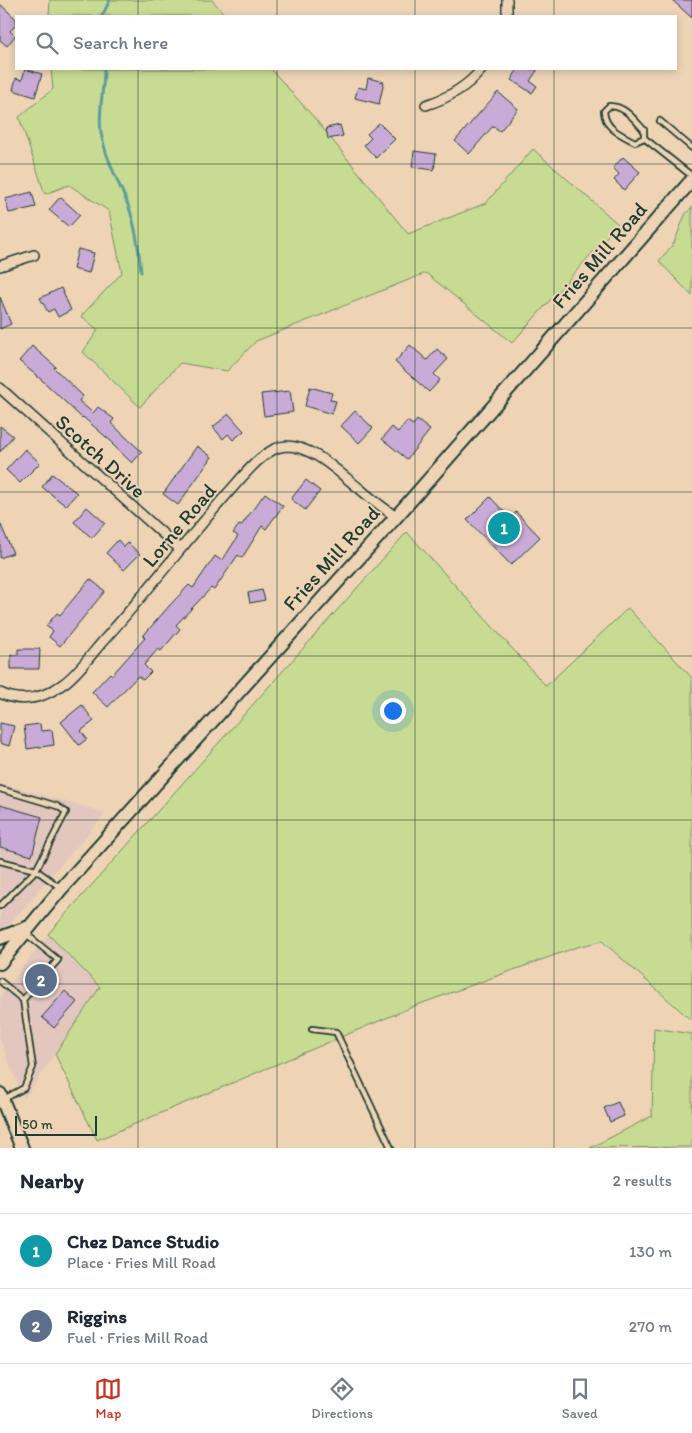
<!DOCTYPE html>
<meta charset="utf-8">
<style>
:root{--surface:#fff;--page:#f6f6f7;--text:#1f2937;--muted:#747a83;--line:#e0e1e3;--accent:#c8321e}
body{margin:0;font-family:Itim,sans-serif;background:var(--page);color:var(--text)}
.scale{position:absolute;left:15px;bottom:12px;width:82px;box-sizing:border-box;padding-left:5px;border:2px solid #1f3d34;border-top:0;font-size:14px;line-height:18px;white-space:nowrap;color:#1f3d34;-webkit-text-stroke:4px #eed4b5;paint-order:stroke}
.you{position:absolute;left:392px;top:710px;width:18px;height:18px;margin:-12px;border:4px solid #fff;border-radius:50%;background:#1a73e8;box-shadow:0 0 0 8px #1a73e833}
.badge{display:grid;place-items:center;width:32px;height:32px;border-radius:50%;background:var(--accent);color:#fff;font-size:16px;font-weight:700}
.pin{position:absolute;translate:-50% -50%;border:2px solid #fff;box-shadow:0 1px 5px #0006}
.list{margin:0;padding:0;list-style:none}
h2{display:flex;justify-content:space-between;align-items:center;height:65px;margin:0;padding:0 20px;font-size:21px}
h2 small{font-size:16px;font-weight:400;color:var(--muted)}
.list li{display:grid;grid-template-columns:32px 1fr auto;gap:15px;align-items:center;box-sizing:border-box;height:75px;padding:0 20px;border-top:1px solid var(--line)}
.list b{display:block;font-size:19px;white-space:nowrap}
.list p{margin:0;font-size:16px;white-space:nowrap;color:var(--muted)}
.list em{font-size:16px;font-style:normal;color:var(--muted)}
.icon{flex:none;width:28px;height:28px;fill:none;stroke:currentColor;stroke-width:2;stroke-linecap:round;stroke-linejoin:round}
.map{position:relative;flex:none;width:692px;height:1148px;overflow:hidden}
.search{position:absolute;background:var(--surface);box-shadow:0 2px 8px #0003;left:15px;right:15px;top:15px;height:55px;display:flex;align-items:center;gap:12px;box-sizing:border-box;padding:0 18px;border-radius:0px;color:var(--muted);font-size:19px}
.sheet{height:215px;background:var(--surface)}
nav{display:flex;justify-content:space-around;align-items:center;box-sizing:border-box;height:70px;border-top:1px solid var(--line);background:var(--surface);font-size:14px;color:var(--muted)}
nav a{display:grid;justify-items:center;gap:2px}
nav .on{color:var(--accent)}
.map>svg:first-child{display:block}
.built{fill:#e3c7bf}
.green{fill:#c7dc92;stroke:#738c63}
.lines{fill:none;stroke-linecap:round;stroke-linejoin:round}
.stream{stroke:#609d9c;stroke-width:3}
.building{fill:#caaad6;stroke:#1f3d34}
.service-casing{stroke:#1f3d34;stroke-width:8}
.minor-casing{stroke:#1f3d34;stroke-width:12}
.secondary-casing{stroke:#1f3d34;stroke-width:16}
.service{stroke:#eed4b5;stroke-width:4.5}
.minor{stroke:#eed4b5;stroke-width:9}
.secondary{stroke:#eed4b5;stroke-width:12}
.grid{fill:none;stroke:#1f3d34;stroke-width:1;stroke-opacity:0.55}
.labels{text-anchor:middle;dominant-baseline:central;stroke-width:4;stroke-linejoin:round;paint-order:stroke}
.street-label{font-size:21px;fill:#1f3d34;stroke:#eed4b5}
</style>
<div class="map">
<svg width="692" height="1148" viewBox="0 0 692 1148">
<rect width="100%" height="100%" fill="#eed4b5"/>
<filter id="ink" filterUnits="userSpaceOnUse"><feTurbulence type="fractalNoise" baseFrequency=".02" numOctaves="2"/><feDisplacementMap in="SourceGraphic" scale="10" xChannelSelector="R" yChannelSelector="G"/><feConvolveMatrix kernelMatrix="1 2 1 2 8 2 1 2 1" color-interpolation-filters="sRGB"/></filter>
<g filter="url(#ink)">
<path class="built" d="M 0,783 L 106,813 L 8,926 L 0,931 Z
M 48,934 L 100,987 L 24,1099 L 0,1040 L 0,997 Z"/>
<path class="green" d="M 50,0 L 212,0 L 226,16 L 49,16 Z
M 51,69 L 271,69 L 317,121 L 408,234 L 486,203 L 533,149 L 618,224 L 512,343 L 426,273 L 256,341 L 227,371 L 180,363 L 140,407 L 83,352 L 98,330 L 81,316 L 122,273 L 109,211 L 69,185 L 45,194 L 19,117 L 53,89 Z
M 692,207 L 692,296 L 659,261 L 674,243 L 685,215 Z
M 407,532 L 546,686 L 628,608 L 692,678 L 692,1021 L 602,941 L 577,947 L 417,1005 L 97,1140 L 55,1054 L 100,987 L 48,934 Z
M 654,1028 L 692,1034 L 692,1147 L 590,1148 L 652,1116 Z"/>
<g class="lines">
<path class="stream" d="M 102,16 L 110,0
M 104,69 C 104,90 98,112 101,133 C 106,159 118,181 128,205 C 136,226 139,250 141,272"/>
</g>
<path class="building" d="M 672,0 L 692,0 L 692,18 Z
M 0,4 L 16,19 L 16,25 L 10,31 L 15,36 L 7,46 L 0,40 Z
M 25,69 L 42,74 L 35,97 L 13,90 L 16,78 L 22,80 Z
M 518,69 L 538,69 L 530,81 L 537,86 L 532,93 L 511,80 Z
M 368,78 L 384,82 L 379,104 L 355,98 L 358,87 L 366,89 Z
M 498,92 L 518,109 L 500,131 L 493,126 L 469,154 L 455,141 Z
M 379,123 L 395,139 L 376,158 L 364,145 L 371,138 L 367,134 Z
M 340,125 L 343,136 L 328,139 L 326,128 Z
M 414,151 L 436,154 L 434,170 L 412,167 Z
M 623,157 L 640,172 L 624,190 L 614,180 L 619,174 L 613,168 Z
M 32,192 L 36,207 L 9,213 L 5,199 Z
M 60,197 L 80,215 L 69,227 L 49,210 Z
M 78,249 L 94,253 L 89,273 L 73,269 Z
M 61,288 L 71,310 L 58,317 L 54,309 L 48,312 L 40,298 Z
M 0,297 L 11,324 L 0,329 Z
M 410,345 L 427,360 L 437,349 L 448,359 L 434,374 L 440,380 L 429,392 L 395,362 Z
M 32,346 L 56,367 L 54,368 L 83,396 L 79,401 L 93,413 L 98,407 L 114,419 L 111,423 L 142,452 L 132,463 L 112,444 L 113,443 L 83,417 L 82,418 L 43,381 L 19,361 Z
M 310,387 L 332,393 L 330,400 L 336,401 L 332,414 L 305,406 Z
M 290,391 L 293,412 L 264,416 L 261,394 Z
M 355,411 L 373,428 L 359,443 L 341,426 Z
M 229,414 L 244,431 L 233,440 L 228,434 L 223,439 L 213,427 Z
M 417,420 L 430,430 L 407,459 L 382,439 L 392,427 L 398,432 L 407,421 L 413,425 Z
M 0,426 L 13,436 L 0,452 Z
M 197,446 L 212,457 L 178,505 L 163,494 Z
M 25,449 L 40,463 L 20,483 L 6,470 Z
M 52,474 L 77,493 L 66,506 L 42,487 Z
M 306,480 L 320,491 L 305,510 L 291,499 Z
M 265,493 L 283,506 L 266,529 L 262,526 L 242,558 L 238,555 L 214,590 L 211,588 L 176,625 L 180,629 L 161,651 L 158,649 L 144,665 L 151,672 L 143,680 L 138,676 L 108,707 L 92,692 L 110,673 L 112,675 L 145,638 L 143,636 L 170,605 L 189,585 L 193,588 L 215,556 L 222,561 L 238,536 L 233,533 L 239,525 L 241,526 Z
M 490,497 L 510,518 L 516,512 L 540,537 L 511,565 L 467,520 Z
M 87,507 L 105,523 L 92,538 L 74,522 Z
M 0,523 L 13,553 L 0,558 Z
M 118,540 L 124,547 L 128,543 L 140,554 L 124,570 L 106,553 Z
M 90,579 L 105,591 L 60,646 L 49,637 L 53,631 L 46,626 L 57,613 L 60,615 Z
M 262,590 L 265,600 L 250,603 L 248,593 Z
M 18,649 L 40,649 L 39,669 L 11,669 L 11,655 L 18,655 Z
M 82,705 L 94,721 L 81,731 L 87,739 L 79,745 L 61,722 Z
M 0,723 L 14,726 L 9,746 L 0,743 Z
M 40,724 L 41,731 L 52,730 L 54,745 L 27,749 L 24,726 Z
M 0,805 L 42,817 L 32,856 L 0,847 Z
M 65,991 L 77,1002 L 54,1028 L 42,1017 Z
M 618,1102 L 624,1116 L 610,1122 L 604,1108 Z"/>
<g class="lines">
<g class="service-casing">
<path id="service" d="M 609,106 C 625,106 633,118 644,130 L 644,138 L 635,142 C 620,134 605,129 604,111 Z
M 660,121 L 692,148
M 644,138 L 692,176
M 0,789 L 57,806 L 66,812 L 36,870 L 61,888
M 0,861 L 36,870 L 0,906
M 25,933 L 58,960 L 49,970
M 0,981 L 23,1000
M 312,1029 L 336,1032 L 391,1148
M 4,1099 L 24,1088 L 33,1067 L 23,1000 L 32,989"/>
</g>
<g class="minor-casing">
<path id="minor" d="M 507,16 L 507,0
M 426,105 C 448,98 467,87 482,69
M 0,266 L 34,255
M 0,388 L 180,549
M 0,693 C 23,704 44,698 63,684 C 77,675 93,652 104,640 C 147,592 186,541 228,493 C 242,478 264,447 286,446 C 314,446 339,473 360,489 C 371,499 384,508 396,517"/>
</g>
<g class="secondary-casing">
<path id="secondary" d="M 0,938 L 29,927
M 0,963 L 61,889 L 396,517 L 692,180
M 0,1094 L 22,1148"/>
</g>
<use href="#service" class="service"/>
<use href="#minor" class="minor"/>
<use href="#secondary" class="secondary"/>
</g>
</g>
<path class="grid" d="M 138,0 L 138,16M 277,0 L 277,16M 415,0 L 415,16M 554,0 L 554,16M 138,69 L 138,1148M 277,69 L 277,1148M 415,69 L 415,1148M 554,69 L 554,1148M 0,164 L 692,164M 0,328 L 692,328M 0,492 L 692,492M 0,656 L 692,656M 0,820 L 692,820M 0,984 L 692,984"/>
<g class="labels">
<g class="street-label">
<text transform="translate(599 255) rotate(-49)">Fries Mill Road</text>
<text transform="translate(101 456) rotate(42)">Scotch Drive</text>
<text transform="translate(179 525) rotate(-50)">Lorne Road</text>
<text transform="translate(331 558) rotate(-48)">Fries Mill Road</text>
</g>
</g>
</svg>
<div class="scale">50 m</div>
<div class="you"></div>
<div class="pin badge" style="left:504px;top:528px;background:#0f9aa8">1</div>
<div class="pin badge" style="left:41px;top:980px;background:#5c6f8a">2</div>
<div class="search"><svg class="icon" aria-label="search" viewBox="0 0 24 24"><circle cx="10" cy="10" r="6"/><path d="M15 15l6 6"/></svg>Search here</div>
</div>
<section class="sheet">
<h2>Nearby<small>2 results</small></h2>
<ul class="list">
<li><span class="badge" style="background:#0f9aa8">1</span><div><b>Chez Dance Studio</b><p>Place · Fries Mill Road</p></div><em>130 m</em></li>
<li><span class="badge" style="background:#5c6f8a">2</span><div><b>Riggins</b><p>Fuel · Fries Mill Road</p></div><em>270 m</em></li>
</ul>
</section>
<nav>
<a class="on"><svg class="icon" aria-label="map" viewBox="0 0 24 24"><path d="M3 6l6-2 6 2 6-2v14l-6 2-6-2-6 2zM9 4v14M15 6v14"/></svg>Map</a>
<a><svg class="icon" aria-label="directions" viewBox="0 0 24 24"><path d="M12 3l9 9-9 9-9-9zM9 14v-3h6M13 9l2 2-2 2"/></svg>Directions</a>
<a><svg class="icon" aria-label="saved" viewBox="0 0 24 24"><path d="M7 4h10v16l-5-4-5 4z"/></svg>Saved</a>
</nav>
